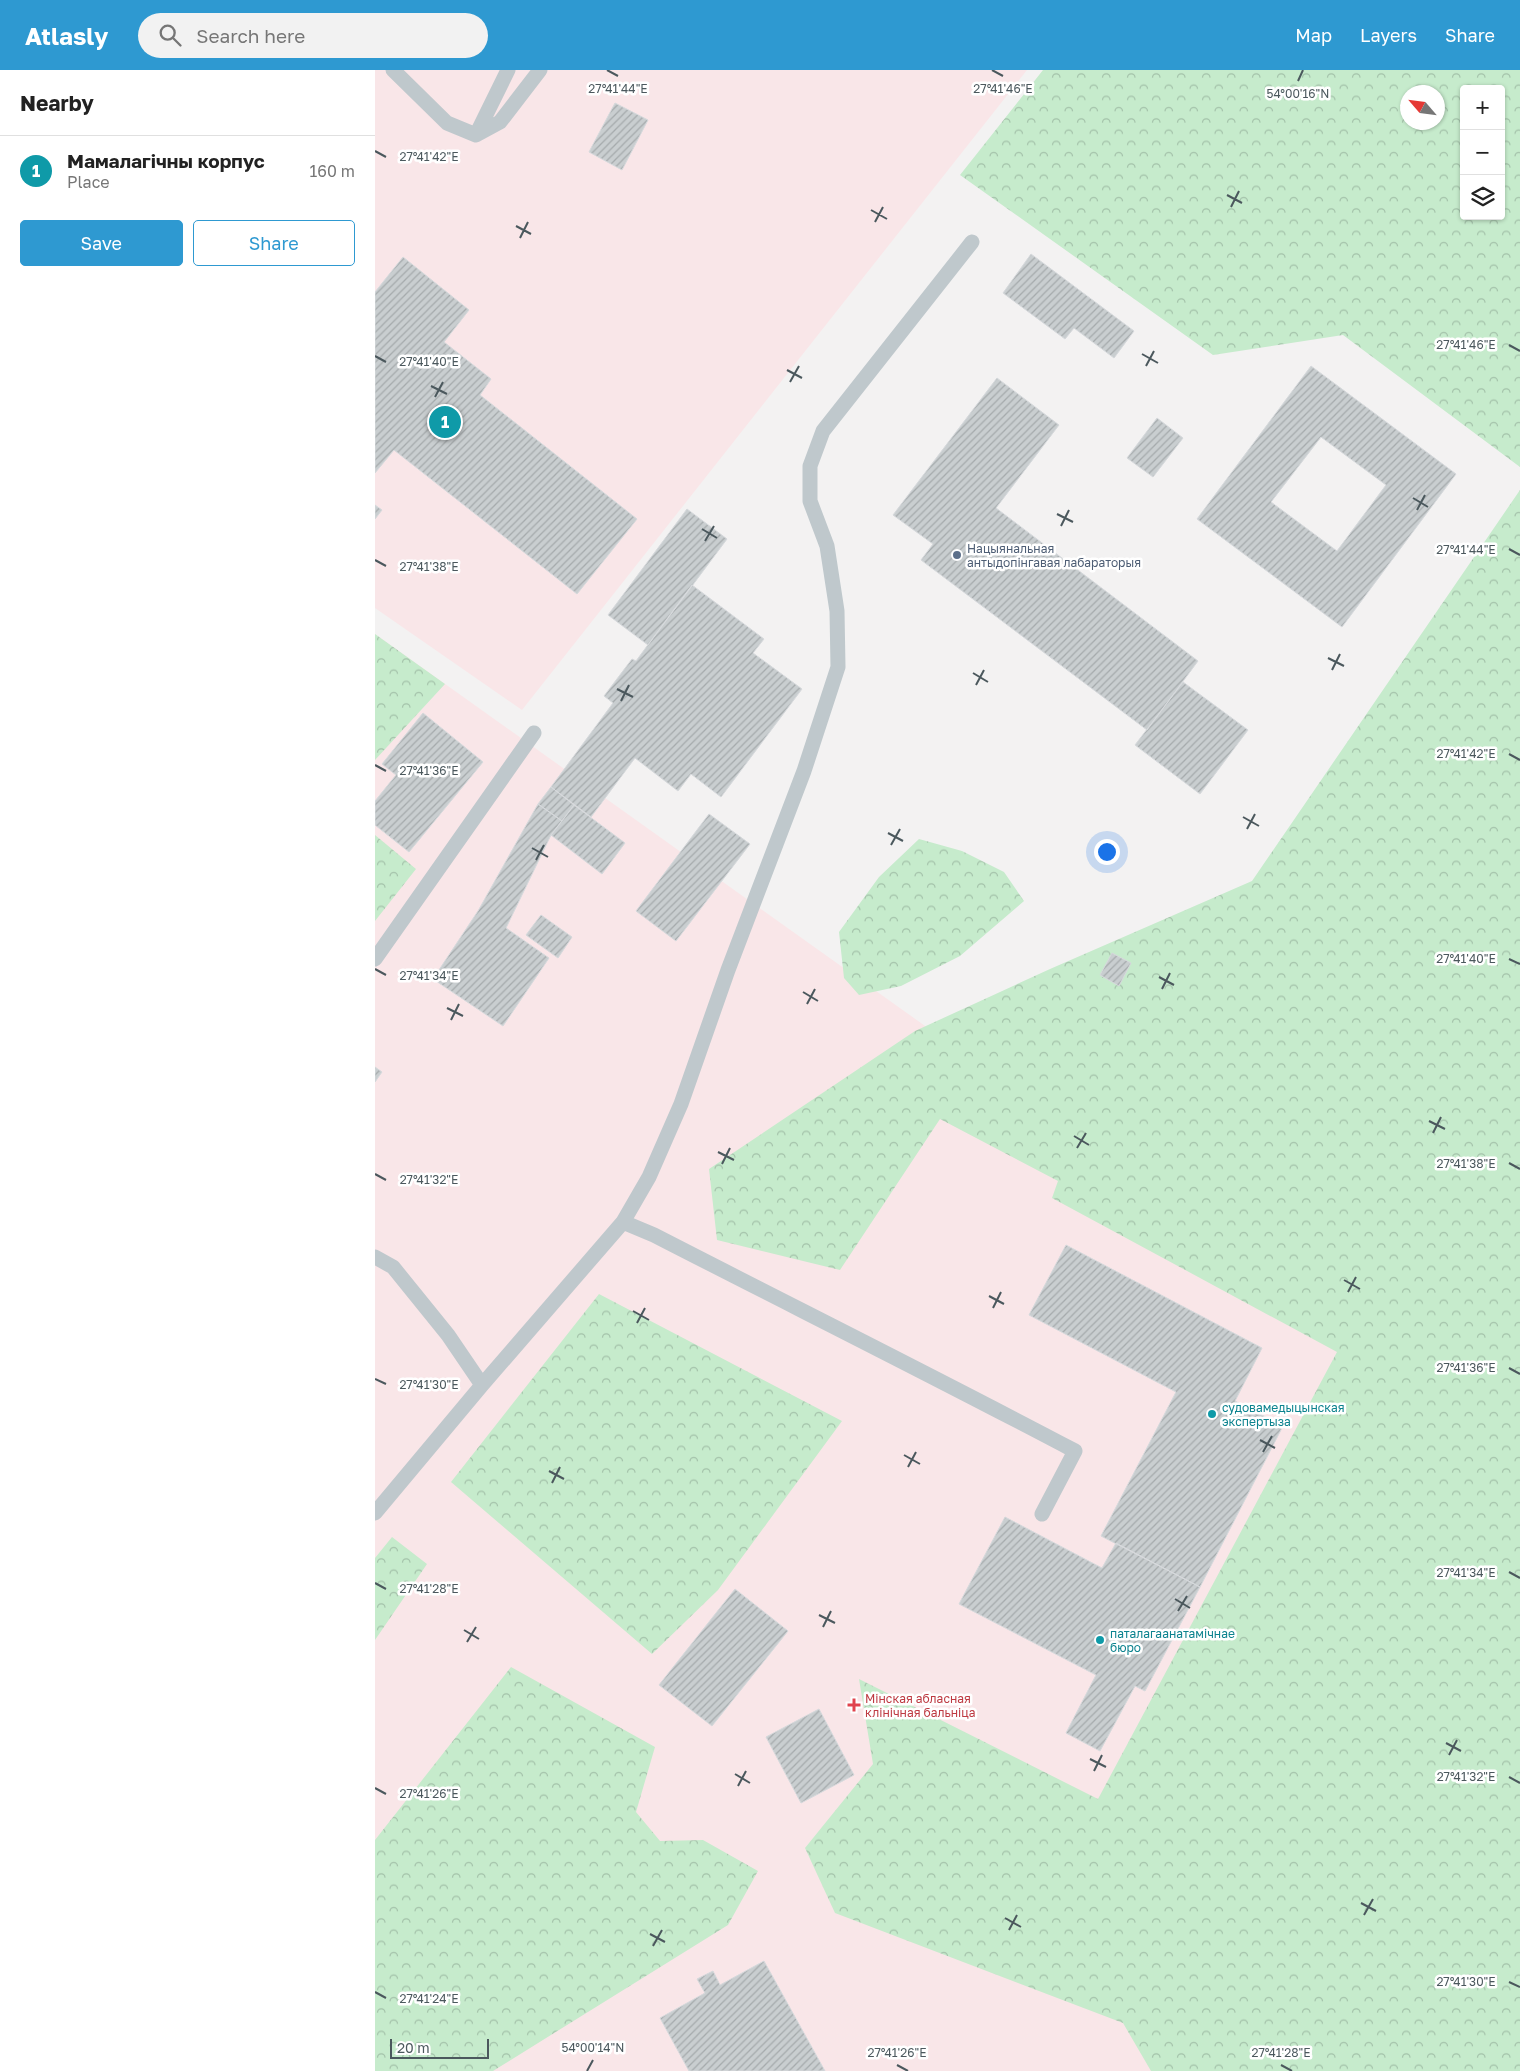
<!DOCTYPE html>
<meta charset="utf-8">
<style>
:root{--surface:#fff;--page:#f2f2f2;--text:#222;--muted:#767676;--line:#e0e0e0;--accent:#2e99d1}
body{margin:0;font-family:"Golos Text",sans-serif;background:var(--page);color:var(--text)}
.controls{position:absolute;right:15px;top:15px;display:grid;overflow:hidden;border-radius:5px;box-shadow:0 1px 4px #0004}
.controls button{width:45px;height:45px;display:grid;place-items:center;padding:0;border:0;border-bottom:1px solid var(--line);background:var(--surface);color:var(--text);font:25px sans-serif}
.compass{position:absolute;left:1025px;top:15px;width:45px;height:45px;border-radius:50%;background:var(--surface);box-shadow:0 1px 4px #0004;rotate:298deg}
.scale{position:absolute;left:15px;bottom:12px;width:99px;box-sizing:border-box;padding-left:5px;border:2px solid #4b585d;border-top:0;font-size:14px;line-height:18px;white-space:nowrap;color:#4b585d;-webkit-text-stroke:4px #fff;paint-order:stroke}
.you{position:absolute;left:731px;top:781px;width:18px;height:18px;margin:-12px;border:4px solid #fff;border-radius:50%;background:#1a73e8;box-shadow:0 0 0 8px #1a73e833}
.badge{display:grid;place-items:center;width:32px;height:32px;border-radius:50%;background:var(--accent);color:#fff;font-size:16px;font-weight:700}
.pin{position:absolute;translate:-50% -50%;border:2px solid #fff;box-shadow:0 1px 5px #0006}
.list{margin:0;padding:0;list-style:none}
h2{display:flex;justify-content:space-between;align-items:center;height:65px;margin:0;padding:0 20px;font-size:21px}
h2 small{font-size:16px;font-weight:400;color:var(--muted)}
.list li{display:grid;grid-template-columns:32px 1fr auto;gap:15px;align-items:center;box-sizing:border-box;height:70px;padding:0 20px;border-top:1px solid var(--line)}
.list b{display:block;font-size:19px;white-space:nowrap}
.list p{margin:0;font-size:16px;white-space:nowrap;color:var(--muted)}
.list em{font-size:16px;font-style:normal;color:var(--muted)}
.actions{display:flex;gap:10px;padding:15px 20px}
.actions a{flex:1;padding:11px 0;border:1px solid var(--accent);border-radius:5px;text-align:center;font-size:18px;color:var(--accent)}
.actions .main{background:var(--accent);color:#fff}
.icon{flex:none;width:28px;height:28px;fill:none;stroke:currentColor;stroke-width:2;stroke-linecap:round;stroke-linejoin:round}
.map{position:relative;flex:none;width:1145px;height:2001px;overflow:hidden}
header{display:flex;align-items:center;gap:30px;box-sizing:border-box;height:70px;padding:0 25px;background:var(--accent);color:#fff}
header strong{font-size:24px}
nav{display:flex;gap:28px;margin-inline-start:auto;font-size:18px}
.search{width:350px;height:45px;background:var(--page);display:flex;align-items:center;gap:12px;box-sizing:border-box;padding:0 18px;border-radius:28px;color:var(--muted);font-size:19px}
main{display:flex}
aside{flex:1;background:var(--surface)}
.map>svg:first-child{display:block}
.medical{fill:#f9e6e8}
.forest{fill:url(#forest-crowns);fill-rule:evenodd}
.building{fill:url(#building-hatch);stroke:#d6d9dc;fill-rule:evenodd}
.lines{fill:none;stroke-linecap:round;stroke-linejoin:round}
.lane{stroke:#bfc8cc;stroke-width:15}
.ticks{fill:none;stroke:#4b585d;stroke-width:2}
.service-dot{fill:#5c6f8a;stroke:#fff;stroke-width:2}
.culture-dot{fill:#0f9aa8;stroke:#fff;stroke-width:2}
.health-dot{fill:#e0444e;stroke:#fff;stroke-width:2}
.labels{text-anchor:middle;dominant-baseline:central;stroke-width:5;stroke-linejoin:round;paint-order:stroke}
.service-label{font-size:12px;fill:#4e5e75;stroke:#fff;text-anchor:start}
.culture-label{font-size:12px;fill:#0d838f;stroke:#fff;text-anchor:start}
.health-label{font-size:12px;fill:#be3a42;stroke:#fff;text-anchor:start}
.ticks-label{font-size:12px;text-anchor:middle;fill:#4b585d;stroke:#fff;stroke-width:5;stroke-linejoin:round;paint-order:stroke}
</style>
<header>
<strong>Atlasly</strong>
<div class="search"><svg class="icon" aria-label="search" viewBox="0 0 24 24"><circle cx="10" cy="10" r="6"/><path d="M15 15l6 6"/></svg>Search here</div>
<nav><a>Map</a><a>Layers</a><a>Share</a></nav>
</header>
<main>
<aside>
<h2>Nearby<small></small></h2>
<ul class="list">
<li><span class="badge" style="background:#0f9aa8">1</span><div><b>Мамалагічны корпус</b><p>Place</p></div><em>160 m</em></li>
</ul>
<div class="actions"><a class="main">Save</a><a>Share</a></div>
</aside>
<div class="map">
<svg width="1145" height="2001" viewBox="0 0 1145 2001">
<defs>
<pattern id="forest-crowns" width="20" height="18" patternUnits="userSpaceOnUse" patternTransform="scale(1.25)"><rect width="20" height="18" fill="#c6ebcc"/><path d="M2 6a3 3 0 1 1 6 0M12 15a3 3 0 1 1 6 0" fill="none" stroke="#a3c1a9"/></pattern>
<pattern id="building-hatch" width="6" height="6" patternUnits="userSpaceOnUse" patternTransform="scale(1.25)"><rect width="6" height="6" fill="#c9ced0"/><path d="M-1 1l2-2M0 6l6-6M5 7l2-2" fill="none" stroke="#a5aaac"/></pattern>
</defs>
<rect width="100%" height="100%" fill="#f3f2f2"/>
<path class="medical" d="M 0,0 L 652,0 L 147,640 L 0,538 Z
M 0,564 L 988,1268 L 927,2001 L 0,2001 Z"/>
<path class="forest" d="M 668,0 L 1145,0 L 1145,397 L 968,265 L 838,285 L 585,105 ZM 1089,19 L 1126,19 L 1126,146 L 1089,146 ZM 1032,22 L 1062,22 L 1062,52 L 1032,52 Z
M 1145,420 L 1145,2001 L 776,2001 L 748,1953 L 460,1843 L 430,1778 L 498,1694 L 484,1609 L 723,1729 L 962,1282 L 677,1128 L 683,1111 L 565,1049 L 465,1200 L 342,1170 L 334,1099 L 540,961 L 675,899 L 877,811 Z
M 0,564 L 70,614 L 0,690 Z
M 0,765 L 41,799 L 0,851 Z
M 544,769 L 587,781 L 629,802 L 649,831 L 585,886 L 526,916 L 484,925 L 469,908 L 464,862 L 504,807 Z
M 224,1224 L 467,1351 L 343,1520 L 277,1584 L 76,1412 Z
M 17,1467 L 52,1494 L 0,1570 L 0,1488 Z
M 136,1597 L 280,1677 L 261,1742 L 285,1771 L 328,1770 L 383,1801 L 353,1855 L 118,2001 L 0,2001 L 0,1770 Z"/>
<path class="building" d="M 240,33 L 273,50 L 247,100 L 214,82 Z
M 656,184 L 759,261 L 739,288 L 699,258 L 690,269 L 628,223 Z
M 28,187 L 94,240 L 69,272 L 116,309 L 105,325 L 262,449 L 202,524 L 19,380 L 0,403 L 0,222 Z
M 936,296 L 1081,404 L 967,557 L 822,449 ZM 946,367 L 1011,415 L 962,481 L 896,432 Z
M 622,308 L 684,355 L 621,438 L 823,591 L 772,660 L 546,490 L 558,474 L 518,445 Z
M 782,348 L 808,368 L 778,407 L 752,388 Z
M 0,435 L 7,440 L 0,449 Z
M 312,439 L 352,469 L 273,575 L 233,545 Z
M 317,515 L 389,569 L 378,583 L 427,619 L 346,727 L 316,704 L 303,721 L 260,688 L 216,747 L 176,717 L 238,633 L 229,626 L 257,589 L 261,591 Z
M 808,612 L 873,660 L 825,724 L 760,675 Z
M 48,643 L 108,692 L 34,782 L 0,755 L 0,731 L 21,705 L 7,694 Z
M 176,717 L 199,735 L 187,751 L 163,734 Z
M 163,734 L 187,751 L 176,765 L 131,858 L 174,888 L 128,956 L 58,909 L 103,841 Z
M 199,735 L 250,773 L 227,804 L 176,765 Z
M 334,744 L 375,774 L 301,871 L 261,841 Z
M 166,845 L 197,867 L 183,888 L 151,865 Z
M 737,883 L 756,893 L 744,916 L 725,905 Z
M 0,997 L 7,1002 L 0,1012 Z
M 691,1175 L 887,1278 L 860,1331 L 908,1356 L 825,1517 L 726,1466 L 801,1322 L 654,1245 Z
M 630,1447 L 727,1498 L 741,1473 L 825,1517 L 770,1621 L 760,1616 L 725,1681 L 691,1663 L 721,1605 L 584,1534 Z
M 360,1519 L 413,1561 L 337,1656 L 284,1615 Z
M 444,1639 L 479,1705 L 426,1733 L 391,1667 Z
M 389,1891 L 450,2001 L 314,2001 L 285,1948 L 330,1923 L 322,1909 L 338,1901 L 345,1915 Z"/>
<g class="lines">
<path class="lane" d="M 18,0 L 72,53 L 101,65 L 125,52 L 165,0
M 101,65 L 133,0
M 0,889 L 159,663
M 248,1152 L 279,1165 C 419,1237 560,1307 700,1381 L 667,1444
M 0,1187 L 18,1197 L 73,1265 L 107,1315
M 0,1443 L 107,1315 L 248,1152 L 274,1107 L 306,1034 L 353,900 L 429,701 L 463,597 L 462,541 L 452,476 L 435,431 L 435,396 L 448,361 L 597,172"/>
</g>
<path class="ticks" d="M 232,0 L 243,6M 617,0 L 628,6M 923,11 L 928,0M 0,81 L 11,87M 852,125 L 867,133M 856,137 L 864,121M 496,140 L 512,149M 500,152 L 508,137M 141,156 L 156,164M 145,168 L 153,152M 1134,275 L 1145,281M 767,284 L 783,293M 0,286 L 11,292M 771,296 L 779,281M 412,300 L 427,308M 415,312 L 424,296M 56,316 L 72,324M 60,327 L 68,312M 1038,428 L 1053,437M 1042,440 L 1050,425M 682,444 L 698,452M 686,456 L 694,440M 327,459 L 342,468M 330,471 L 339,456M 1134,479 L 1145,485M 0,490 L 11,496M 953,588 L 969,596M 957,600 L 965,584M 598,603 L 613,612M 601,615 L 609,600M 242,619 L 258,627M 246,631 L 254,615M 1134,684 L 1145,690M 0,695 L 11,701M 868,747 L 884,756M 872,759 L 880,744M 513,763 L 528,771M 516,775 L 525,759M 157,778 L 173,787M 161,790 L 169,775M 1134,889 L 1145,894M 0,899 L 11,905M 784,907 L 799,915M 787,919 L 795,903M 428,922 L 443,931M 432,934 L 440,919M 72,938 L 88,946M 76,950 L 84,934M 1054,1051 L 1070,1059M 1058,1063 L 1066,1047M 699,1066 L 714,1075M 702,1078 L 711,1063M 343,1082 L 359,1090M 1134,1093 L 1145,1099M 347,1094 L 355,1078M 0,1104 L 11,1110M 969,1210 L 985,1219M 973,1222 L 981,1207M 614,1226 L 629,1234M 618,1238 L 626,1222M 258,1241 L 274,1250M 262,1253 L 270,1238M 1134,1298 L 1145,1304M 0,1309 L 11,1314M 885,1370 L 900,1378M 888,1382 L 897,1366M 529,1385 L 545,1394M 533,1397 L 541,1382M 174,1401 L 189,1409M 177,1413 L 185,1397M 1134,1502 L 1145,1508M 0,1513 L 11,1519M 800,1529 L 815,1538M 803,1541 L 812,1526M 444,1545 L 460,1553M 448,1557 L 456,1541M 89,1560 L 104,1569M 92,1572 L 101,1557M 1071,1673 L 1086,1681M 1074,1685 L 1082,1670M 715,1689 L 731,1697M 719,1701 L 727,1685M 360,1704 L 375,1713M 1134,1707 L 1145,1713M 363,1716 L 371,1701M 0,1718 L 11,1724M 986,1833 L 1001,1841M 989,1845 L 998,1829M 630,1848 L 646,1857M 634,1860 L 642,1845M 275,1864 L 290,1872M 278,1876 L 287,1860M 1134,1912 L 1145,1917M 0,1922 L 11,1928M 522,1995 L 533,2001M 906,1995 L 917,2001M 212,2001 L 218,1990"/>
<circle class="service-dot" cx="582" cy="485" r="5"/>
<g class="culture-dot">
<circle cx="837" cy="1344" r="5"/>
<circle cx="725" cy="1570" r="5"/>
</g>
<path class="health-dot" d="M476.5 1627.5h5v5h5v5h-5v5h-5v-5h-5v-5h5z"/>
<g class="labels">
<g class="service-label">
<text x="592" y="478">Нацыянальная<tspan x="592" dy="14">антыдопінгавая лабараторыя</tspan></text>
</g>
<g class="culture-label">
<text x="847" y="1337">судовамедыцынская<tspan x="847" dy="14">экспертыза</tspan></text>
<text x="735" y="1563">паталагаанатамічнае<tspan x="735" dy="14">бюро</tspan></text>
</g>
<g class="health-label">
<text x="490" y="1628">Мінская абласная<tspan x="490" dy="14">клінічная бальніца</tspan></text>
</g>
</g>
<g class="ticks-label">
<text x="243" y="23">27°41'44"E</text>
<text x="628" y="23">27°41'46"E</text>
<text x="923" y="28">54°00'16"N</text>
<text x="54" y="91">27°41'42"E</text>
<text x="1091" y="279">27°41'46"E</text>
<text x="54" y="296">27°41'40"E</text>
<text x="1091" y="484">27°41'44"E</text>
<text x="54" y="501">27°41'38"E</text>
<text x="1091" y="688">27°41'42"E</text>
<text x="54" y="705">27°41'36"E</text>
<text x="1091" y="893">27°41'40"E</text>
<text x="54" y="910">27°41'34"E</text>
<text x="1091" y="1098">27°41'38"E</text>
<text x="54" y="1114">27°41'32"E</text>
<text x="1091" y="1302">27°41'36"E</text>
<text x="54" y="1319">27°41'30"E</text>
<text x="1091" y="1507">27°41'34"E</text>
<text x="54" y="1523">27°41'28"E</text>
<text x="1091" y="1711">27°41'32"E</text>
<text x="54" y="1728">27°41'26"E</text>
<text x="1091" y="1916">27°41'30"E</text>
<text x="54" y="1933">27°41'24"E</text>
<text x="218" y="1982">54°00'14"N</text>
<text x="522" y="1987">27°41'26"E</text>
<text x="906" y="1987">27°41'28"E</text>
</g>
</svg>
<div class="controls">
<button>+</button>
<button>−</button>
<button><svg class="icon" aria-label="layers" viewBox="0 0 24 24"><path d="M12 4l9 5-9 5-9-5zM3 14l9 5 9-5"/></svg></button>
</div>
<svg class="compass" viewBox="-18 -18 36 36"><path d="M0-13l5 13h-10z" fill="#e53935"/><path d="M0 13l5-13h-10z" fill="#767676"/></svg>
<div class="scale">20 m</div>
<div class="you"></div>
<div class="pin badge" style="left:70px;top:352px;background:#0f9aa8">1</div>
</div>
</main>
